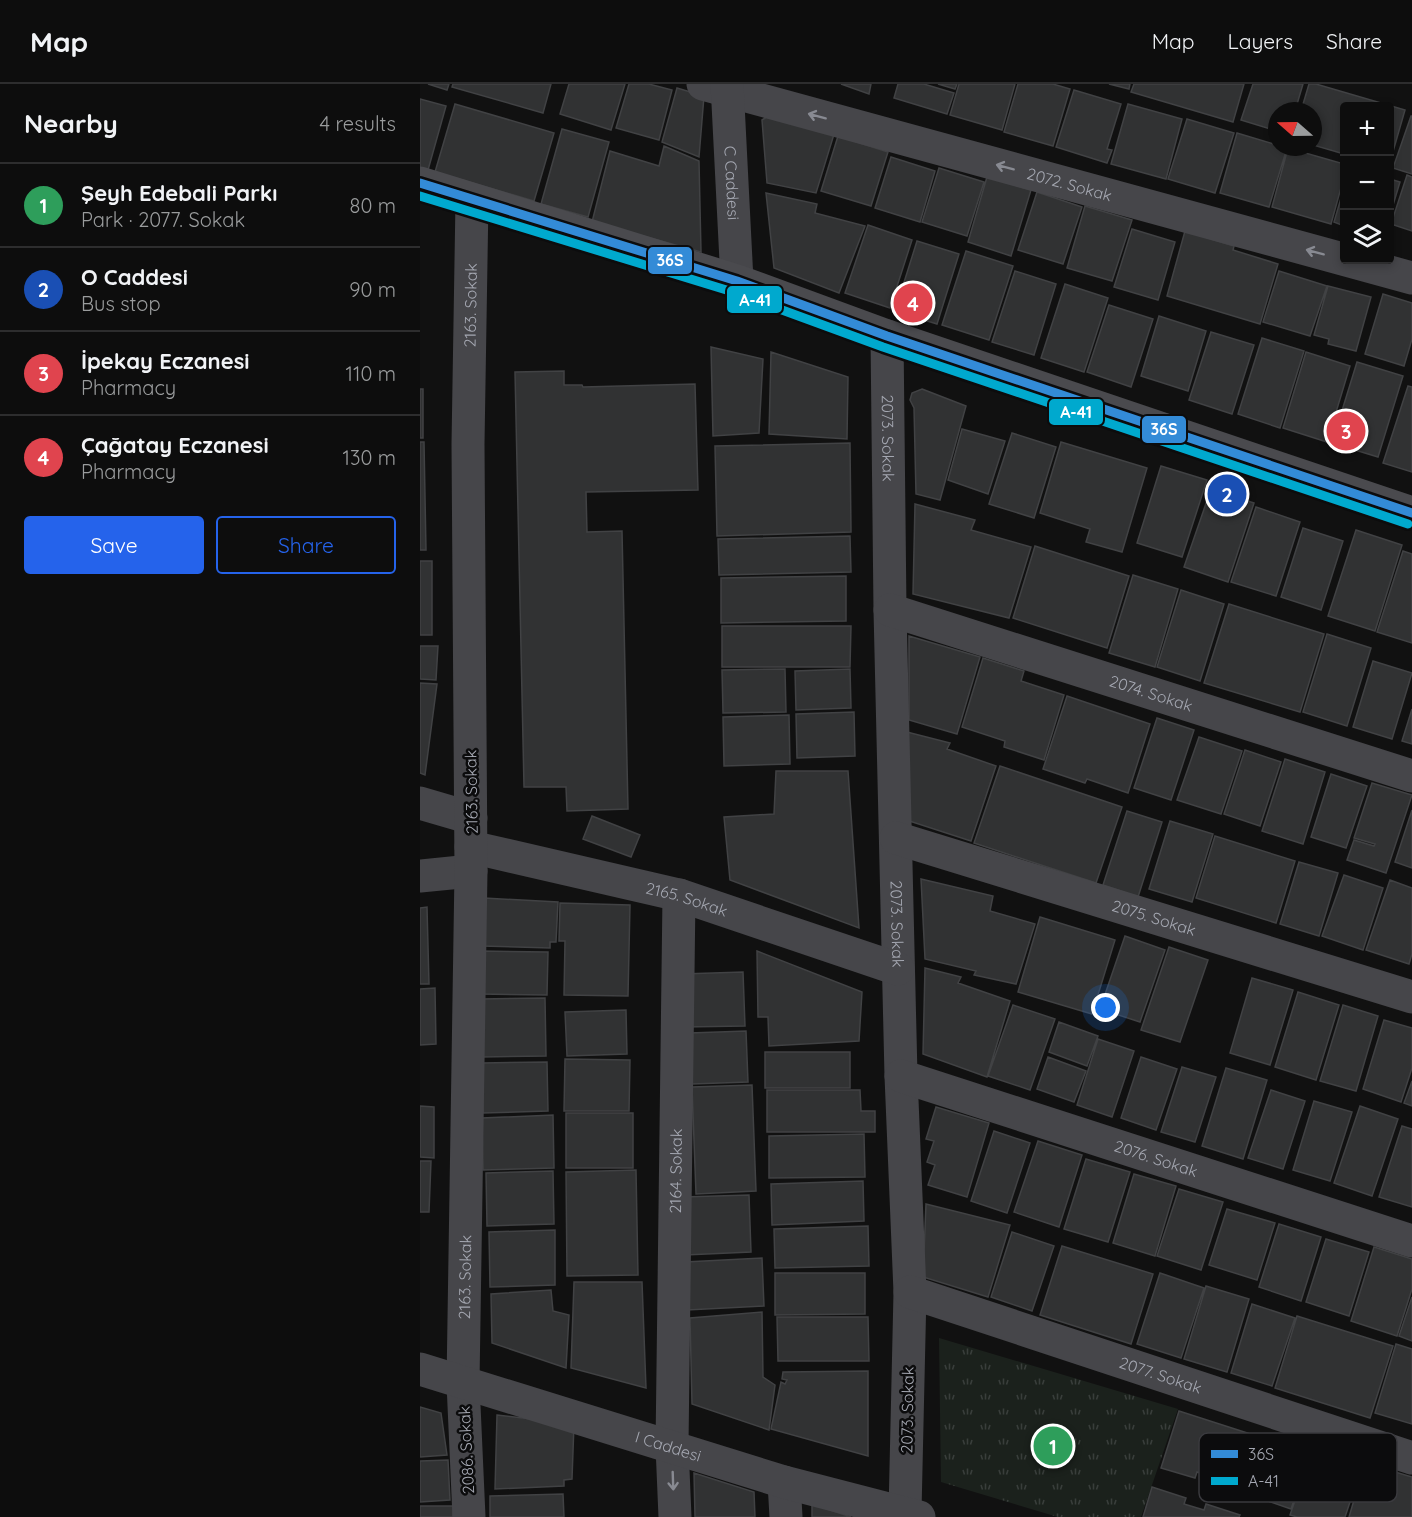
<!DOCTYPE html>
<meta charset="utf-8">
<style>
:root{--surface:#0d0d0d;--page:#161616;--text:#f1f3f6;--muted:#9a9c9d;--line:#2d2d2e;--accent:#2563eb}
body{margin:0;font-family:Quicksand,sans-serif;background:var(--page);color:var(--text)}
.controls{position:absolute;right:18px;top:18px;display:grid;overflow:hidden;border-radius:6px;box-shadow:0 3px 9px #0003}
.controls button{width:54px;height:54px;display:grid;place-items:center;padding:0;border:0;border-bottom:2px solid var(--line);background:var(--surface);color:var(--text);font:30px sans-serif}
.compass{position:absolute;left:848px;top:18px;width:54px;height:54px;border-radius:50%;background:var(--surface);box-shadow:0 3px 9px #0003;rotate:290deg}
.you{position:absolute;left:686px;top:924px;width:21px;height:21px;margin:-15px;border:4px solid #fff;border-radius:50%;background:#1a73e8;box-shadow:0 0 0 9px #1a73e833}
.badge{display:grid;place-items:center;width:39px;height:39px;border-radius:50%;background:var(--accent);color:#fff;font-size:20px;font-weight:700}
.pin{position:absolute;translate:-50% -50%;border:3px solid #fff;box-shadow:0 2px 6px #0006}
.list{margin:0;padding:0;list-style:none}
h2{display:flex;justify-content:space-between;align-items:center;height:78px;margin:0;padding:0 24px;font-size:26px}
h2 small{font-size:20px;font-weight:400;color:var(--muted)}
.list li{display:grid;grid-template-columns:39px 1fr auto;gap:18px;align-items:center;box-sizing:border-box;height:84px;padding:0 24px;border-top:2px solid var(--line)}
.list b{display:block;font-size:22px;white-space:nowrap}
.list p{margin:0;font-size:20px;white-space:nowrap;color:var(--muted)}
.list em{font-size:20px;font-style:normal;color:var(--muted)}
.actions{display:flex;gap:12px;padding:18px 24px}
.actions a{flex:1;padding:14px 0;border:2px solid var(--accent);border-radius:6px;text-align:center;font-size:21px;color:var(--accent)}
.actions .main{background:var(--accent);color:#fff}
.icon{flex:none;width:33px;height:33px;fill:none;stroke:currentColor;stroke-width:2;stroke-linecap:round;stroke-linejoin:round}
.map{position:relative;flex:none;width:992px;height:1433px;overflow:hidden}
header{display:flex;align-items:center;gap:36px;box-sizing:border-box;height:84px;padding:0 30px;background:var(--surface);border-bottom:2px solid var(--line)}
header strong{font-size:28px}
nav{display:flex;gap:33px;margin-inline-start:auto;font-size:21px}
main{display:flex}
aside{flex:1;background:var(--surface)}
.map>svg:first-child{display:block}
.grass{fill:url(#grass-tufts)}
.building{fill:#313233;stroke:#414244;stroke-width:1.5}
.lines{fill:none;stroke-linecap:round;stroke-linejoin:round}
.minor{stroke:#46464a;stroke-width:33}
.tertiary{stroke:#46464a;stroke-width:33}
.secondary{stroke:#4a4a4e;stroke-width:33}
.bus-1-casing{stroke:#0c0c0d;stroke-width:14}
.bus-2-casing{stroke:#0c0c0d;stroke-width:14}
.bus-1{stroke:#338bd7;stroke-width:9}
.bus-2{stroke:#00a9ce;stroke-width:9}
.oneway{stroke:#888a92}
.labels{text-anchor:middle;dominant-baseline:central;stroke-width:5;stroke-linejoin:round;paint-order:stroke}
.street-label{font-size:16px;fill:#a4a7b1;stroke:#0c0c0d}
.key{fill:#0c0c0d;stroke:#3a3a3e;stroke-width:1.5}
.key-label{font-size:16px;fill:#a4a7b1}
.line-badge{stroke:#0c0c0d;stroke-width:2}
.badge-label{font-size:16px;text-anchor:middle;font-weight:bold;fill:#fff}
</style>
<header>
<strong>Map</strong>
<nav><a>Map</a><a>Layers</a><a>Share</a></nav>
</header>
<main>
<aside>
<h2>Nearby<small>4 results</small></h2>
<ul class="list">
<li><span class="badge" style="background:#2e9e5b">1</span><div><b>Şeyh Edebali Parkı</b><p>Park · 2077. Sokak</p></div><em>80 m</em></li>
<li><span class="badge" style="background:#1a4fb4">2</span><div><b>O Caddesi</b><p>Bus stop</p></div><em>90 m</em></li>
<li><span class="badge" style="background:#e0444e">3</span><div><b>İpekay Eczanesi</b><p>Pharmacy</p></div><em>110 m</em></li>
<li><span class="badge" style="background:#e0444e">4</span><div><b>Çağatay Eczanesi</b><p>Pharmacy</p></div><em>130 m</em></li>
</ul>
<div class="actions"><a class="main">Save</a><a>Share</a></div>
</aside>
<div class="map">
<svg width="992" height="1433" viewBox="0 0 992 1433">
<defs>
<pattern id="grass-tufts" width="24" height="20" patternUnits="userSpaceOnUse" patternTransform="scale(1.5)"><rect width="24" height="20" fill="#1b211c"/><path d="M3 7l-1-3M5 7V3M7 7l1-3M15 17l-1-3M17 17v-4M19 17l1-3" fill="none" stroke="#393e3b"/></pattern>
</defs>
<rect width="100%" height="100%" fill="#111"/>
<path class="grass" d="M 519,1254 L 758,1325 L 721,1433 L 638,1433 L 521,1398 Z"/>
<path class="building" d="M 8,0 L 29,0 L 27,6 Z
M 33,0 L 131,0 L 123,29 L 32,3 Z
M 149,0 L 205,0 L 191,46 L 140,30 Z
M 209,0 L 229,0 L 252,6 L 239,56 L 196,44 Z
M 421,0 L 451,0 L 449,10 Z
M 478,0 L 504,0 L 534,9 L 527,30 L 474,14 Z
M 518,0 L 537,0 L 535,5 Z
M 539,0 L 595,0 L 582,46 L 530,31 Z
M 598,0 L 633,0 L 650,5 L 633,62 L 584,48 Z
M 689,0 L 710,0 L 709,5 Z
M 714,0 L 824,0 L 813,38 L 711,8 Z
M 833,0 L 883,0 L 875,27 L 857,27 L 857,47 L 821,36 Z
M 889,0 L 896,0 L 985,26 L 970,78 L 970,22 L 924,22 L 924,70 L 893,61 L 893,27 L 881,27 Z
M 257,4 L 284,12 L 279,73 L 242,58 Z
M 654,6 L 701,20 L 687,65 L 692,66 L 687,79 L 636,63 Z
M 0,15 L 26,22 L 8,86 L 0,84 Z
M 35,20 L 134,49 L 114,117 L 15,88 Z
M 708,20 L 762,35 L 746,95 L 691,80 Z
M 359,25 L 415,47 L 396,109 L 347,99 L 342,36 Z
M 991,32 L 992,32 L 992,90 L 973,84 Z
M 767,35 L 814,49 L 795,109 L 748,95 Z
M 142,45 L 189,58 L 168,133 L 121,120 Z
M 817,49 L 857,61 L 857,63 L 867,64 L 849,123 L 800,109 Z
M 418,52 L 468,68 L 451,122 L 401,107 Z
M 244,62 L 279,77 L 281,168 L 172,138 L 190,67 L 239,82 Z
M 868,64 L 924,80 L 924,93 L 911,140 L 852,123 Z
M 471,73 L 515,87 L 500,138 L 455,124 Z
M 519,84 L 564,98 L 547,152 L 502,138 Z
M 987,91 L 992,93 L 992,147 L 971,140 Z
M 567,93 L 611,106 L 591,172 L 548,158 Z
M 970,95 L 980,98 L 970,131 Z
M 924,104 L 924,142 L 914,138 Z
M 617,108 L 662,123 L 643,180 L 598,166 Z
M 346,109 L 397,120 L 395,129 L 445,142 L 419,209 L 354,184 Z
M 665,122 L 712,136 L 692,197 L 647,184 Z
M 448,141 L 492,156 L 470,224 L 425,209 Z
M 712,145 L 755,158 L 738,216 L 694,203 Z
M 765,147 L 814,162 L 813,166 L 858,180 L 840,240 L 747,212 Z
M 497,157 L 539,170 L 517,240 L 475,227 Z
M 546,167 L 593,182 L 569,256 L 522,241 Z
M 595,187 L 636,200 L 614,271 L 572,258 Z
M 859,187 L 907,202 L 890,252 L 843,238 Z
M 645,200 L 688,214 L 664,288 L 621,274 Z
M 908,202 L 951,213 L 936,267 L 908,260 L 909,255 L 894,251 Z
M 963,210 L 992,219 L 992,255 L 984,282 L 945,270 Z
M 689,221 L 733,235 L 711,303 L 667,288 Z
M 739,232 L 786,247 L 768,307 L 721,292 Z
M 791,248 L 834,261 L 812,330 L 769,316 Z
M 842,254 L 884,267 L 860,344 L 818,330 Z
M 291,263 L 343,275 L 339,349 L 293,352 Z
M 351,268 L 428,293 L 427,355 L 349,350 Z
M 886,268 L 930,282 L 907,358 L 863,344 Z
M 937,278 L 983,292 L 958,373 L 912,359 Z
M 144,287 L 144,301 L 162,301 L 163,303 L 275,300 L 278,406 L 166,408 L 167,448 L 202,447 L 208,725 L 147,727 L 146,703 L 104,703 L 95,288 Z
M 988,302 L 992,303 L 992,388 L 963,379 Z
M 0,305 L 3,305 L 3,354 L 0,354 Z
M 502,305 L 546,322 L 520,416 L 496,410 L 494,324 L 490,316 L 492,309 Z
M 542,345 L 585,357 L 568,410 L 528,396 Z
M 592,349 L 636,363 L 614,434 L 569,420 Z
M 0,358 L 4,358 L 6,466 L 0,466 Z
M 641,358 L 727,384 L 702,468 L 666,458 L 670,445 L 620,429 Z
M 430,359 L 431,448 L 297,452 L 295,362 Z
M 741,382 L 787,396 L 762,473 L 717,459 Z
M 791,405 L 834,419 L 808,498 L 764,483 Z
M 495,420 L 555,436 L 551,446 L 611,463 L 589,534 L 493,510 Z
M 836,423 L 880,438 L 856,512 L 811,498 Z
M 883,444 L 923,457 L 901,526 L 861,513 Z
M 936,446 L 982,461 L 955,547 L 908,532 Z
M 430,452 L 431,488 L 299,491 L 298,455 Z
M 615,462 L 709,492 L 687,564 L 593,534 Z
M 983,467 L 992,470 L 992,559 L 957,548 Z
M 0,477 L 12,477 L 12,551 L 0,551 Z
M 713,491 L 758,505 L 735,583 L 689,569 Z
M 426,492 L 426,537 L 301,539 L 301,494 Z
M 761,506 L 804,520 L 780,597 L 737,583 Z
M 809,520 L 904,550 L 880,628 L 784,599 Z
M 302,542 L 431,542 L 430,583 L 302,583 Z
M 907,550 L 951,564 L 927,642 L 883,628 Z
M 489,552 L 560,573 L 537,650 L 489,636 Z
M 0,562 L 18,562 L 16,596 L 0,595 Z
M 563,574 L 604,587 L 601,597 L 644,611 L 624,676 L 584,663 L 585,657 L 542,643 Z
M 953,577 L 992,589 L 972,655 L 933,643 Z
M 365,585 L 366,628 L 303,629 L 302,586 Z
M 430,585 L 431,624 L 376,626 L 375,587 Z
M 0,599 L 17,600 L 5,691 L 0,689 Z
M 647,612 L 730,640 L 708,709 L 667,695 L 665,699 L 623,685 Z
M 992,625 L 992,660 L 982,657 Z
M 434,628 L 435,672 L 377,674 L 376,630 Z
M 369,631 L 370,680 L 304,682 L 303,633 Z
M 737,634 L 774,646 L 751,716 L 714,704 Z
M 483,647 L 530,659 L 527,665 L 576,682 L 551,757 L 480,734 Z
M 779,653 L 822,667 L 801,730 L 757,716 Z
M 825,666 L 861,678 L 840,742 L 804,730 Z
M 865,675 L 905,688 L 883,760 L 842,747 Z
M 580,682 L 702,723 L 676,799 L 554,759 Z
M 356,687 L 428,687 L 439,844 L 310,796 L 304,733 L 354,730 Z
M 911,690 L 947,702 L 926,764 L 891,753 Z
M 952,699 L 992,711 L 966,789 L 927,776 L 934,756 L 954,762 L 955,760 L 934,754 Z
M 992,726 L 992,784 L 975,778 Z
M 707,727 L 742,738 L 718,813 L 683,801 Z
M 172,732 L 220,751 L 211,773 L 163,755 Z
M 750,737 L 793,750 L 772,818 L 729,805 Z
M 795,752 L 875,777 L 856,839 L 776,814 Z
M 879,778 L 918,789 L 899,852 L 860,840 Z
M 924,791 L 963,804 L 943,866 L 902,852 Z
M 501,795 L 573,812 L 570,827 L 615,840 L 596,900 L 554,891 L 556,887 L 505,875 Z
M 970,796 L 992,804 L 992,870 L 989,880 L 946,866 Z
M 64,814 L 138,818 L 136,858 L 130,858 L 130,864 L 62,862 Z
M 140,819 L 210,821 L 208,912 L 144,911 L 145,857 L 139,857 Z
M 7,823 L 9,900 L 0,900 L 0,824 Z
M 620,833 L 695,856 L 672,930 L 598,908 Z
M 705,852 L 745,866 L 720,938 L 680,925 Z
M 749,863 L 788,876 L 760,958 L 721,946 Z
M 60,867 L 128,868 L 127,911 L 60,910 Z
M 337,867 L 442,908 L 439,957 L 349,962 L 348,933 L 338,933 Z
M 505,884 L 541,893 L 538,899 L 590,917 L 567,993 L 503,970 Z
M 323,888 L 325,942 L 263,943 L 262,890 Z
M 832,894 L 873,906 L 850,981 L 810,969 Z
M 15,904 L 16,960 L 0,961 L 0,905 Z
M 878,908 L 919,921 L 896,996 L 855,983 Z
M 125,914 L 126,972 L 62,973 L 61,915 Z
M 593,921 L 635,935 L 610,1006 L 568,992 Z
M 923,921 L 958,932 L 936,1007 L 900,997 Z
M 206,926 L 207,970 L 147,972 L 145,928 Z
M 964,936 L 992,944 L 992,984 L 981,1018 L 943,1005 Z
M 639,938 L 678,952 L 667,982 L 629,968 Z
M 326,947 L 328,998 L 272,1000 L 270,949 Z
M 678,955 L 714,967 L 692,1033 L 657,1021 Z
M 345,968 L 430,968 L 430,1004 L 345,1004 Z
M 628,973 L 666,987 L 654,1018 L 617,1005 Z
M 721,973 L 757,985 L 736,1046 L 701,1034 Z
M 145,975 L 210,976 L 209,1027 L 144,1027 Z
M 127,978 L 128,1027 L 63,1029 L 62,979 Z
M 762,983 L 796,993 L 775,1058 L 741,1048 Z
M 806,984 L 847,996 L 823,1075 L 782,1062 Z
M 992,997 L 992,1022 L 984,1019 Z
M 332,1001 L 336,1107 L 276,1110 L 272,1003 Z
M 347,1006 L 440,1006 L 441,1027 L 455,1027 L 455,1048 L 347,1048 Z
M 851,1006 L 885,1017 L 863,1085 L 828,1074 Z
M 894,1017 L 932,1028 L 910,1097 L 873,1086 Z
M 0,1022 L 14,1023 L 14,1074 L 0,1073 Z
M 940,1022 L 978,1035 L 952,1112 L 914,1099 Z
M 516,1023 L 569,1039 L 547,1113 L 508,1101 L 515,1081 L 507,1078 L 514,1057 L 506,1055 Z
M 146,1029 L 213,1029 L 213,1084 L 146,1084 Z
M 133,1031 L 134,1084 L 63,1086 L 62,1034 Z
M 982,1042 L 992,1045 L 992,1123 L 959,1113 Z
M 574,1047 L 610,1059 L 587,1129 L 551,1117 Z
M 444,1050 L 445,1093 L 349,1094 L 349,1052 Z
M 618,1057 L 662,1071 L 639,1143 L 594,1128 Z
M 666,1075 L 710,1088 L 688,1158 L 644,1145 Z
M 0,1077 L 11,1077 L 9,1128 L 0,1128 Z
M 216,1086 L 218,1191 L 147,1192 L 146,1088 Z
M 133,1087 L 134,1140 L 67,1142 L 66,1089 Z
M 714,1090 L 756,1102 L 735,1172 L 693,1159 Z
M 443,1097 L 444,1137 L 352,1141 L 351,1100 Z
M 759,1105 L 803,1118 L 781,1186 L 737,1172 Z
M 329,1111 L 331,1168 L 265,1171 L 263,1113 Z
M 506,1120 L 590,1141 L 568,1213 L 503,1193 Z
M 807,1125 L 855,1139 L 837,1196 L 789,1181 Z
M 859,1140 L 901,1153 L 881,1217 L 839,1203 Z
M 448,1142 L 449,1182 L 355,1184 L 354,1145 Z
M 135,1146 L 135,1201 L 70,1203 L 69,1148 Z
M 592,1148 L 634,1162 L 612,1227 L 571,1213 Z
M 906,1155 L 949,1168 L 929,1232 L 886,1218 Z
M 642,1162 L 733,1190 L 711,1260 L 620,1231 Z
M 954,1163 L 992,1175 L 992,1205 L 977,1252 L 931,1237 Z
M 342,1174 L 344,1222 L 267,1226 L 265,1178 Z
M 355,1189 L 445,1189 L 445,1230 L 355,1231 Z
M 740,1189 L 784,1204 L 761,1274 L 717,1260 Z
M 154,1198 L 222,1198 L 226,1304 L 151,1284 Z
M 786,1202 L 829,1215 L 807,1288 L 764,1275 Z
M 131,1206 L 133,1227 L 149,1231 L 146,1284 L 72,1259 L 71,1210 Z
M 992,1213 L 992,1257 L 979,1252 Z
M 832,1220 L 875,1234 L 852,1302 L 811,1289 Z
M 342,1228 L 343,1293 L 355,1301 L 349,1346 L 272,1320 L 270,1234 Z
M 877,1232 L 973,1262 L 950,1334 L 855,1304 Z
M 357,1233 L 448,1233 L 449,1277 L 358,1277 Z
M 976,1260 L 992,1265 L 992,1340 L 955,1329 Z
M 448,1287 L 448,1372 L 351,1345 L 361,1298 L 365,1300 L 367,1296 L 362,1295 L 363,1288 Z
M 0,1323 L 21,1329 L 27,1371 L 0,1373 Z
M 759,1327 L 843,1354 L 826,1411 L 792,1400 L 794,1393 L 777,1388 L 775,1394 L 741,1384 Z
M 77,1331 L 154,1340 L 152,1395 L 144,1396 L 144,1402 L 75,1405 Z
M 848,1352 L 891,1367 L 871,1425 L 839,1414 L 841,1408 L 830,1404 Z
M 889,1375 L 939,1391 L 925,1433 L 877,1433 L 870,1431 Z
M 28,1376 L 30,1416 L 0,1418 L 0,1377 Z
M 945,1379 L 992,1393 L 992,1433 L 929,1433 Z
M 274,1389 L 334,1408 L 335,1433 L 275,1433 Z
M 732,1403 L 766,1414 L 764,1420 L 784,1426 L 786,1420 L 820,1431 L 819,1433 L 723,1433 Z
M 143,1410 L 144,1433 L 70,1433 L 70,1412 Z
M 392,1420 L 431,1433 L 392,1433 Z
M 0,1422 L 33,1422 L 33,1433 L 0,1433 Z"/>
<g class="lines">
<g class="minor">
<path id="s1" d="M 283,0 L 992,194"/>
<path id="s2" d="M 467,252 L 470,526 L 481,992 L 490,1208 L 485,1428"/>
<path id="s3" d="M 470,526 L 992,692"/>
<path d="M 0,719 L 51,734"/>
<path id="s4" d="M 476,754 L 992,913"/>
<path id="s5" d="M 51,763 L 259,811 L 478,885"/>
<path d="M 0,792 L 51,787"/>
<path id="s6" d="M 481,992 L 992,1157"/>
<path id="s7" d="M 490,1208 L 992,1374"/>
<path d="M 364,1398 L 366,1433"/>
<path id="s8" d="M 49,1433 L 43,1299 L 51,787 L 48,360 L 52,116"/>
<path id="s9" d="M 255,1433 L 252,1362 L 259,811"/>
</g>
<g class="tertiary">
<path id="s10" d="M 307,0 L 317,197"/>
<path id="s11" d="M 0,1285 L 364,1398 L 499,1433"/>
</g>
<path class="secondary" d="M 0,99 L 317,197 L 467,252 L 992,429"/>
<g class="bus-1-casing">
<path id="bus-1" d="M 0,99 L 317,197 L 467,252 L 992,429"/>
</g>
<g class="bus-2-casing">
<path id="bus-2" d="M 0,112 L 313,208 L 463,263 L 988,440"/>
</g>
<use href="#bus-1" class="bus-1"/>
<use href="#bus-2" class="bus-2"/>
</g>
<defs><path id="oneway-shaft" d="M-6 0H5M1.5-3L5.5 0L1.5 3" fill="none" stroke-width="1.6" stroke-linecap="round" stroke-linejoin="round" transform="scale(1.5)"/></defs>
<g class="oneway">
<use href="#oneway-shaft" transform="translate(397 32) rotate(-165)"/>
<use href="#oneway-shaft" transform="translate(585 83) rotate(-165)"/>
<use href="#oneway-shaft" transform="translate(895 168) rotate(-165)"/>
<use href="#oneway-shaft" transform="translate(253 1397) rotate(88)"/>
</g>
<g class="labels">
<g class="street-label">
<text stroke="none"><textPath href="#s10" startOffset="99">C Caddesi</textPath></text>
<text stroke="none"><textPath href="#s1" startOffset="380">2072. Sokak</textPath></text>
<text stroke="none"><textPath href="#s8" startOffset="1212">2163. Sokak</textPath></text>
<text stroke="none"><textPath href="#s2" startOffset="102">2073. Sokak</textPath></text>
<text stroke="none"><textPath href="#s3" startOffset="274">2074. Sokak</textPath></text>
<text transform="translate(51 708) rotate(-91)">2163. Sokak</text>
<text stroke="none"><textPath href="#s5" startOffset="222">2165. Sokak</textPath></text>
<text stroke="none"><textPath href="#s4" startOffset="270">2075. Sokak</textPath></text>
<text stroke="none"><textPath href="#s2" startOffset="588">2073. Sokak</textPath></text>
<text stroke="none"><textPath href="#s6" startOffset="268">2076. Sokak</textPath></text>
<text stroke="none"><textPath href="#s9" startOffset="346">2164. Sokak</textPath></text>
<text stroke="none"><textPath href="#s8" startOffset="240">2163. Sokak</textPath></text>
<text stroke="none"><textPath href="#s7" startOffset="264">2077. Sokak</textPath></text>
<text transform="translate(487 1326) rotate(-89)">2073. Sokak</text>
<text stroke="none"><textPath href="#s11" startOffset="260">I Caddesi</textPath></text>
<text transform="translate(46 1366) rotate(-93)">2086. Sokak</text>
</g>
</g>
<rect x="779" y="1349" width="198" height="69" rx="9" class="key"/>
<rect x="791" y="1366" width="27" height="8" fill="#338bd7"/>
<rect x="791" y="1393" width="27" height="8" fill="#00a9ce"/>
<g class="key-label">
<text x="828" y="1376">36S</text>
<text x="828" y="1403">A-41</text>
</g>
<g class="line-badge">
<rect x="227" y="162" width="46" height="29" rx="6" fill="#338bd7"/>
<rect x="306" y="201" width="57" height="29" rx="6" fill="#00a9ce"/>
<rect x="628" y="314" width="56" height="28" rx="6" fill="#00a9ce"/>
<rect x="721" y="331" width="46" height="29" rx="6" fill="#338bd7"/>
</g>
<g class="badge-label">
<text x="250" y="182">36S</text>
<text x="335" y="222">A-41</text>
<text x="656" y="334">A-41</text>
<text x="744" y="351">36S</text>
</g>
</svg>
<div class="controls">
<button>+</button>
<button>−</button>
<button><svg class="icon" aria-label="layers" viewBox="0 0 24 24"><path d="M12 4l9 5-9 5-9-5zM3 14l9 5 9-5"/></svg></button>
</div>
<svg class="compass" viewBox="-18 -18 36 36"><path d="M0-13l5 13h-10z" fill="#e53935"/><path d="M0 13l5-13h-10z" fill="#9a9c9d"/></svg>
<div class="you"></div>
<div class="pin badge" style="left:633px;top:1362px;background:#2e9e5b">1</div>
<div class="pin badge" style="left:807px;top:410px;background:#1a4fb4">2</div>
<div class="pin badge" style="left:926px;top:347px;background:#e0444e">3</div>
<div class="pin badge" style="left:493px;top:219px;background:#e0444e">4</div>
</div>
</main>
